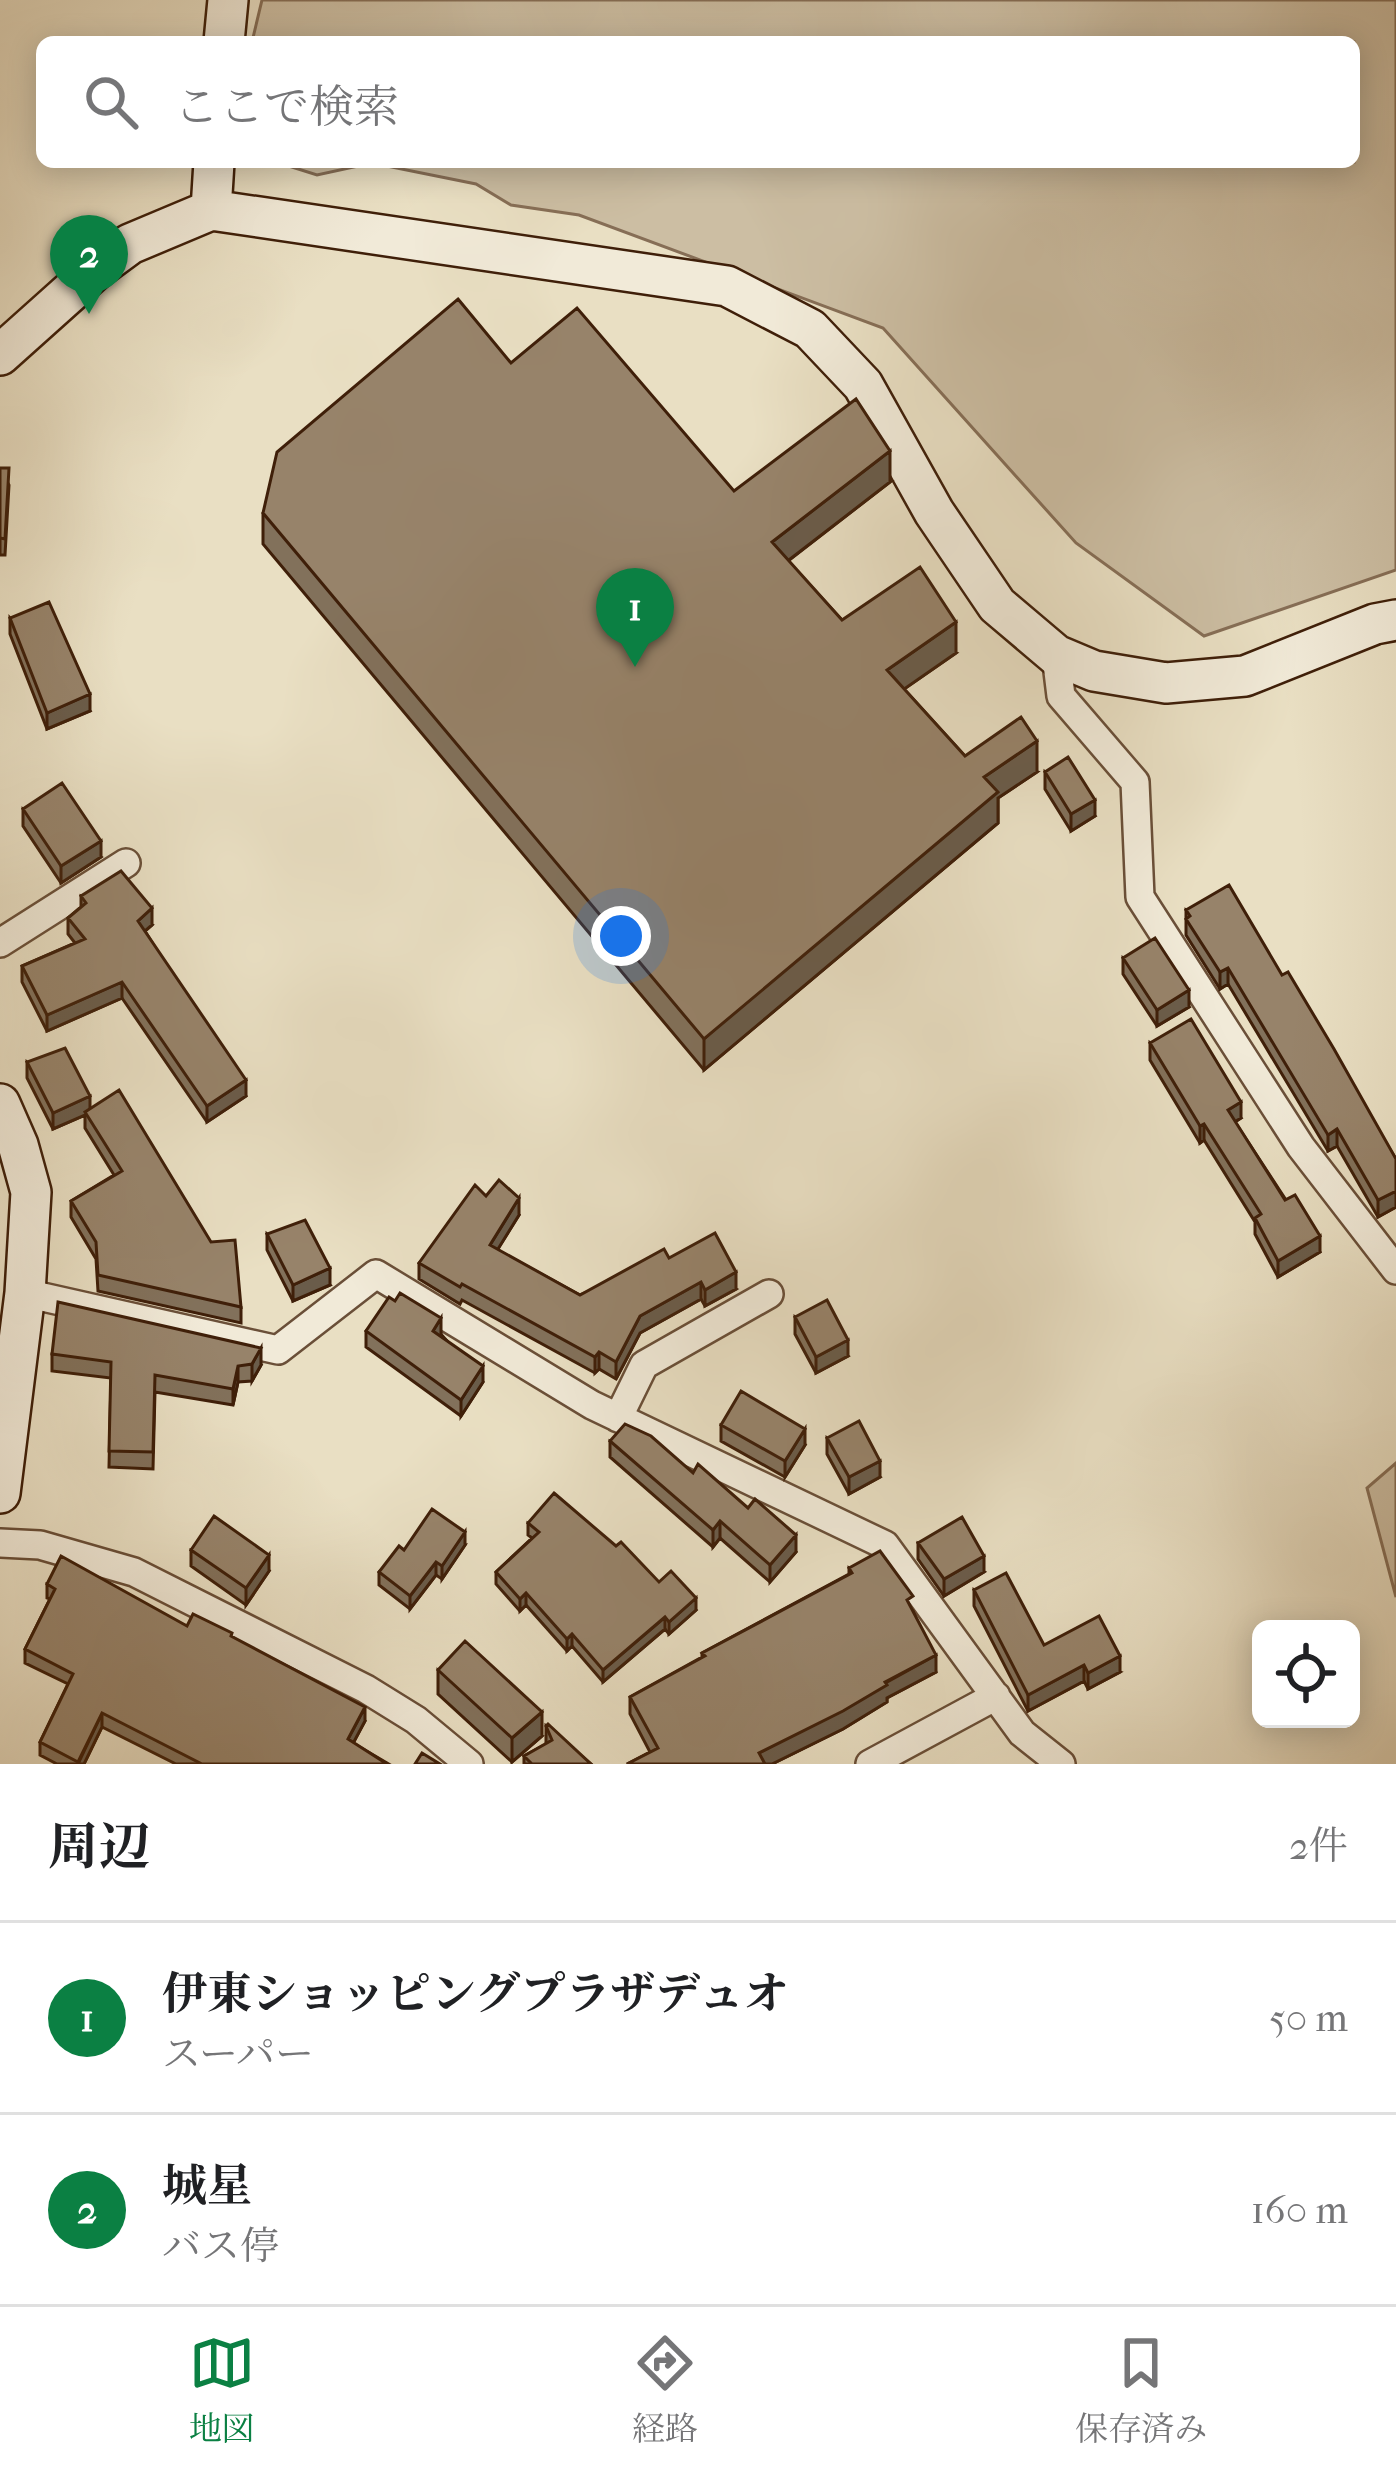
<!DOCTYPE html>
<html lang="ja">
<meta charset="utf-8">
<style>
:root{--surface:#fff;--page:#f6f6f6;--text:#202124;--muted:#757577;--line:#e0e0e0;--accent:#0b8043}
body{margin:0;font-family:"IM FELL French Canon","Noto Serif JP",serif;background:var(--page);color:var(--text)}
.controls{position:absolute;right:36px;bottom:36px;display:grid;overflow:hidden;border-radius:18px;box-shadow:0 6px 30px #0003}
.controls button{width:108px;height:108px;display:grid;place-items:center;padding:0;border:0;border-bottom:3px solid var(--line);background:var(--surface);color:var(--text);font:60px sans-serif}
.you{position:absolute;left:621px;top:936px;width:42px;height:42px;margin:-30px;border:9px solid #fff;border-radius:50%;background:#1a73e8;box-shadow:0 0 0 18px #1a73e833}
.badge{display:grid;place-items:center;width:78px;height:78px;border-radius:50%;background:var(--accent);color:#fff;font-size:39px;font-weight:700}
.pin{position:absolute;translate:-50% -99px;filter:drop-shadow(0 3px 6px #0008)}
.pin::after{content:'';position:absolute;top:63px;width:42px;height:36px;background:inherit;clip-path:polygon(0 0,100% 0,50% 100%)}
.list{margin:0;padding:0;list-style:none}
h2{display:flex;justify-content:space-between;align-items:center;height:156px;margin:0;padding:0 48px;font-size:51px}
h2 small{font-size:39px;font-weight:400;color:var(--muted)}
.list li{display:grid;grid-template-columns:78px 1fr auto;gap:36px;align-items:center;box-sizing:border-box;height:192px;padding:0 48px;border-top:3px solid var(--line)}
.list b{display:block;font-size:45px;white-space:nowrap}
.list p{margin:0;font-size:39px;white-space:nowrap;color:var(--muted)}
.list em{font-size:39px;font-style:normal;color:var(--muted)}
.icon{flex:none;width:66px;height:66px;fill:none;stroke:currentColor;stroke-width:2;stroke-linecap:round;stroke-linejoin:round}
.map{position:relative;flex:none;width:1396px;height:1764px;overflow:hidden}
.search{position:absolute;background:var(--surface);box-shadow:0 6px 30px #0003;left:36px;right:36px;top:36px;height:132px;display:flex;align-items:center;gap:30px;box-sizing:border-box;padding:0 42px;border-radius:18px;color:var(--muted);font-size:45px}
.sheet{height:540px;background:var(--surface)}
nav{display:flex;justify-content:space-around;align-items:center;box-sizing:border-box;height:168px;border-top:3px solid var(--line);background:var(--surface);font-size:33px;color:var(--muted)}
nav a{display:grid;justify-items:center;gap:6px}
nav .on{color:var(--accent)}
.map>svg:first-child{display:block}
.green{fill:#ccbea3;stroke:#866e56;stroke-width:3}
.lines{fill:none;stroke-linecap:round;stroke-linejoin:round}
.street-casing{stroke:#6a4f38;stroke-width:32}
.secondary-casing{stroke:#3f1f09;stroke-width:44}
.street{stroke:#f1ead8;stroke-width:27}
.secondary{stroke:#f1ead8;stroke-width:39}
.wall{fill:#82715b;stroke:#3f1f09;stroke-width:3}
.shaded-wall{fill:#6a5c4a;stroke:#3f1f09;stroke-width:3}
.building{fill:#97836a;stroke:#3f1f09;stroke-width:3}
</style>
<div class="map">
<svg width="1396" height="1764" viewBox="0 0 1396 1764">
<rect width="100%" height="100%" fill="#e9dfc3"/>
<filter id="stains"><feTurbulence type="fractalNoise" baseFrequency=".00167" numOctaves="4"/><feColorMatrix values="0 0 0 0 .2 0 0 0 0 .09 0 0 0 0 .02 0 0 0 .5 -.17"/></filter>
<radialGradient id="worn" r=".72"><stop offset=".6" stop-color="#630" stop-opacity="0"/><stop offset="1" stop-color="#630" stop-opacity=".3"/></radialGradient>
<path class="green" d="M 262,0 L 1396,0 L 1396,570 L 1204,636 L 1076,543 L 883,328 L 579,215 L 511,205 L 476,184 L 372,163 L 317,175 L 276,162 L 1354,162 L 1354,42 L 252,42 Z
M 1396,1463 L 1396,1597 L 1367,1488 Z"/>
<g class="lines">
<g class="street-casing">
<path id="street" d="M 1056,655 L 1061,696 L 1135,782 L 1140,897 L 1301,1147 L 1396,1270
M 0,943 L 126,863
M 25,1293 L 278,1350 L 376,1274 L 592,1405 L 885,1545 L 1022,1733 L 1061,1764
M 618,1418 L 644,1365 L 769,1294
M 0,1543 L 40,1545 L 134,1572 L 366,1689 L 416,1720 L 469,1764
M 870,1764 L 996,1696"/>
</g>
<g class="secondary-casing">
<path id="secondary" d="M 224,42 L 228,0
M 211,210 L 214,162
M 0,355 L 96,269 L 130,244 L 211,210 L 727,286 L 810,329 L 863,385 L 934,512 L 997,605 L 1056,655 L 1094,671 L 1166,683 L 1245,676 L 1375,624 L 1396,620
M 0,1104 L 18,1145 L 31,1192 L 25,1293 L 0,1493"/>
</g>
<use href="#street" class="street"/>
<use href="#secondary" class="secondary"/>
</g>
<path class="wall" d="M 511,363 L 734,491 L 890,482 L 788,561 L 842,620 L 956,653 L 904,689 L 965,756 L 1037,772 L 998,798 L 998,823 L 704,1070 L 263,544 L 263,513 Z
M 0,468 L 9,485 L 5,555 L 0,555 Z
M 10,618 L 90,711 L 47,729 L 10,634 Z
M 1045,772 L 1095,816 L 1071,831 L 1045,789 Z
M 23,809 L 101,857 L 61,883 L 23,826 Z
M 81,896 L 152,925 L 145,931 L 246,1096 L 207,1122 L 122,998 L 47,1031 L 22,982 L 22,966 L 75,943 L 68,934 L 68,918 L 81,907 Z
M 1186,910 L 1282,975 L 1396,1159 L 1396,1207 L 1378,1217 L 1337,1146 L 1328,1151 L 1228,984 L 1220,989 L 1186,935 Z
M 1123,958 L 1189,1007 L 1157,1026 L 1123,974 Z
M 1150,1043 L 1241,1118 L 1235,1122 L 1320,1252 L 1278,1277 L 1255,1234 L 1255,1222 L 1204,1140 L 1200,1143 L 1150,1060 Z
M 27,1062 L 90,1109 L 241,1307 L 241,1323 L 98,1291 L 96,1259 L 71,1217 L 71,1201 L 114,1175 L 85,1128 L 85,1115 L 53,1129 L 27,1078 Z
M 486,1196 L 519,1215 L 497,1250 L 580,1295 L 669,1258 L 736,1289 L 705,1306 L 701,1299 L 640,1333 L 616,1379 L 599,1369 L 595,1373 L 462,1300 L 460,1304 L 419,1279 L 419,1263 Z
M 267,1234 L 330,1285 L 293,1301 L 267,1250 Z
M 395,1301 L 441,1334 L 483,1382 L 461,1416 L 366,1347 L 366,1331 Z
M 795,1317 L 848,1356 L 816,1373 L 795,1334 Z
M 52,1354 L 261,1365 L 252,1381 L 238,1382 L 233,1405 L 155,1392 L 153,1469 L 109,1467 L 111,1378 L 52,1371 Z
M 721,1425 L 805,1445 L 785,1477 L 721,1441 Z
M 827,1438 L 880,1477 L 849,1494 L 827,1454 Z
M 610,1441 L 693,1473 L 796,1552 L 770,1582 L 720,1538 L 713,1547 L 610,1457 Z
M 528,1523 L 659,1582 L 696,1610 L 669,1634 L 665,1629 L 603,1682 L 572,1646 L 567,1651 L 526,1605 L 520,1611 L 496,1584 L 496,1572 L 532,1538 L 528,1535 Z
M 918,1543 L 984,1572 L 944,1596 L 918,1559 Z
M 465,1545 L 442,1579 L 436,1575 L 410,1609 L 379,1585 L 379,1572 L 404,1550 Z
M 191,1550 L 269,1571 L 246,1605 L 191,1566 Z
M 849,1568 L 913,1611 L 936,1672 L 887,1698 L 887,1702 L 843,1729 L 772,1764 L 627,1764 L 650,1752 L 630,1714 L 630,1697 L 702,1657 L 702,1653 L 849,1574 Z
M 47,1584 L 187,1626 L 232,1637 L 365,1721 L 353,1743 L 387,1763 L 176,1764 L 102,1727 L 84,1764 L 57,1764 L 40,1755 L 40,1742 L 68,1684 L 25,1663 L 25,1649 L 50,1599 L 47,1598 Z
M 974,1590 L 1044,1645 L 1120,1672 L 1088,1689 L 1084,1681 L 1028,1711 L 974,1606 Z
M 438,1670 L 542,1736 L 512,1762 L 438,1694 Z
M 546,1726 L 591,1764 L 524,1764 L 524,1756 L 546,1744 Z"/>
<path class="shaded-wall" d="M 890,451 L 890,482 L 772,573 L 772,542 Z
M 956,622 L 956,653 L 887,701 L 887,670 Z
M 90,694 L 90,711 L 47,729 L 47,713 Z
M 1037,741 L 1037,772 L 998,798 L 998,823 L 704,1070 L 704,1039 L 984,777 Z
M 1095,800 L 1095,816 L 1071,831 L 1071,814 Z
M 101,841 L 101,857 L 61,883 L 61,866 Z
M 152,908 L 152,925 L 138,937 L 138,921 Z
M 1228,968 L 1228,984 L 1220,989 L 1220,972 Z
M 122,982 L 122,998 L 47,1031 L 47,1015 Z
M 1189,990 L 1189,1007 L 1157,1026 L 1157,1010 Z
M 246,1080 L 246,1096 L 207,1122 L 207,1106 Z
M 90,1096 L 90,1113 L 53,1129 L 53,1113 Z
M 1241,1102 L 1241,1118 L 1228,1126 L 1228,1110 Z
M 1204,1124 L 1204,1140 L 1200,1143 L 1200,1126 Z
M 1337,1129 L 1337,1146 L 1328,1151 L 1328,1135 Z
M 1396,1191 L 1396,1207 L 1378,1217 L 1378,1200 Z
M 519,1198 L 519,1215 L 490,1262 L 490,1245 Z
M 1320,1236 L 1320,1252 L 1278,1277 L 1278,1261 Z
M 330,1268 L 330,1285 L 293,1301 L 293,1285 Z
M 736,1272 L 736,1289 L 705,1306 L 705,1290 Z
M 701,1282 L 701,1299 L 640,1333 L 616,1379 L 616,1362 L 640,1316 Z
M 441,1318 L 441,1334 L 433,1347 L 433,1331 Z
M 848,1340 L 848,1356 L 816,1373 L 816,1357 Z
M 261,1348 L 261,1365 L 252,1381 L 252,1364 Z
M 599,1352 L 599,1369 L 595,1373 L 595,1357 Z
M 238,1366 L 238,1382 L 233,1405 L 233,1389 Z
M 483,1366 L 483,1382 L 461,1416 L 461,1400 Z
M 805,1429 L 805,1445 L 785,1477 L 785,1461 Z
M 880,1461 L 880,1477 L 849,1494 L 849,1477 Z
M 720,1521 L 720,1538 L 713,1547 L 713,1530 Z
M 465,1532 L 465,1545 L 442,1579 L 442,1566 Z
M 796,1535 L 796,1552 L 770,1582 L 770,1565 Z
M 269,1555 L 269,1571 L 246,1605 L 246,1588 Z
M 984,1556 L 984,1572 L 944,1596 L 944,1579 Z
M 436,1562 L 436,1575 L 410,1609 L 410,1596 Z
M 526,1593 L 526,1605 L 520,1611 L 520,1599 Z
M 696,1598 L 696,1610 L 669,1634 L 669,1622 Z
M 665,1617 L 665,1629 L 603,1682 L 603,1670 Z
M 572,1634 L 572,1646 L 567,1651 L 567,1639 Z
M 936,1655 L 936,1672 L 887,1698 L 887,1702 L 843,1729 L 772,1764 L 759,1764 L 759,1753 Z
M 1120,1656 L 1120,1672 L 1088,1689 L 1088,1673 Z
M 1084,1665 L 1084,1681 L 1028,1711 L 1028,1695 Z
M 365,1707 L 365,1721 L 348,1753 L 348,1739 Z
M 542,1712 L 542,1736 L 512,1762 L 512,1738 Z
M 102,1713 L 102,1727 L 84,1764 L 78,1764 Z"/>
<path class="building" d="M 458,299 L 511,363 L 577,308 L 734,491 L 856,399 L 890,451 L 772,542 L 842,620 L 920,567 L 956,622 L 887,670 L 965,756 L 1021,717 L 1037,741 L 984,777 L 998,792 L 704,1039 L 263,513 L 277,452 Z
M 0,468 L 9,468 L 5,539 L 0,538 Z
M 49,602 L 90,694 L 47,713 L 10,618 Z
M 1068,757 L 1095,800 L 1071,814 L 1045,772 Z
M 62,783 L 101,841 L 61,866 L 23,809 Z
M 121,871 L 152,908 L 138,921 L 246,1080 L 207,1106 L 122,982 L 47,1015 L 22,966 L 85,939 L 68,918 L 86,903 L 81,896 Z
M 1229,885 L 1282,975 L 1288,972 L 1334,1049 L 1396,1159 L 1396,1191 L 1378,1200 L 1337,1129 L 1328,1135 L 1228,968 L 1220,972 L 1186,919 L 1190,916 L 1186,910 Z
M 1155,938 L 1189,990 L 1157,1010 L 1123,958 Z
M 1191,1019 L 1241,1102 L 1228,1110 L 1285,1200 L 1295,1195 L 1320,1236 L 1278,1261 L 1255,1218 L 1261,1214 L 1204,1124 L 1200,1126 L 1150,1043 Z
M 65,1048 L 90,1096 L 53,1113 L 27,1062 Z
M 119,1090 L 211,1242 L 235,1240 L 241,1307 L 98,1275 L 96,1242 L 71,1201 L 122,1171 L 85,1112 Z
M 499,1180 L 519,1198 L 490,1245 L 580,1295 L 664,1249 L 669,1258 L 715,1233 L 736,1272 L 705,1290 L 701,1282 L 640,1316 L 616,1362 L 599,1352 L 595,1357 L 462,1284 L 460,1287 L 419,1263 L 475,1185 L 486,1196 Z
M 305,1220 L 330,1268 L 293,1285 L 267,1234 Z
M 400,1293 L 441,1318 L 433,1331 L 483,1366 L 461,1400 L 366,1331 L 389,1297 L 395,1301 Z
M 827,1300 L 848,1340 L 816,1357 L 795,1317 Z
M 58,1302 L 261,1348 L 252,1364 L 238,1366 L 233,1389 L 155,1375 L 153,1452 L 109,1451 L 111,1362 L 52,1354 Z
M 741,1391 L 805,1429 L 785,1461 L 721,1425 Z
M 859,1421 L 880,1461 L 849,1477 L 827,1438 Z
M 625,1424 L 651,1436 L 693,1473 L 698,1464 L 748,1508 L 755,1499 L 796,1535 L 770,1565 L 720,1521 L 713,1530 L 610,1441 Z
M 554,1493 L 616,1546 L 621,1542 L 659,1582 L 671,1571 L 696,1598 L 669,1622 L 665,1617 L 603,1670 L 572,1634 L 567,1639 L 526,1593 L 520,1599 L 496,1572 L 539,1532 L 528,1523 Z
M 432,1509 L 465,1532 L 442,1566 L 436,1562 L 410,1596 L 379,1572 L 399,1546 L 404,1550 Z
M 214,1516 L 269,1555 L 246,1588 L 191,1550 Z
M 962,1517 L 984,1556 L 944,1579 L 918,1543 Z
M 880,1551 L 913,1596 L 907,1600 L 936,1655 L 885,1682 L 887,1685 L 843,1711 L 759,1753 L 765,1764 L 627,1764 L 658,1748 L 630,1697 L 705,1656 L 702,1653 L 852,1573 L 849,1568 Z
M 61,1556 L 187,1626 L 193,1614 L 232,1633 L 231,1636 L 365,1707 L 348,1739 L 387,1764 L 202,1764 L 102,1713 L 78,1762 L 40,1742 L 73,1674 L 25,1649 L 55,1589 L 47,1584 Z
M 1006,1573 L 1044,1645 L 1099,1616 L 1120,1656 L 1088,1673 L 1084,1665 L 1028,1695 L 974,1590 Z
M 465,1641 L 542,1712 L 512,1738 L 438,1670 Z
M 548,1724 L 591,1764 L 532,1764 L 524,1756 L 552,1740 L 546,1726 Z
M 422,1753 L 440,1764 L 415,1764 Z"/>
<rect width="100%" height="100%" filter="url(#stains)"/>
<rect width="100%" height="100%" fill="url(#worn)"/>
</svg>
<div class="controls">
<button><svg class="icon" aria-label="locate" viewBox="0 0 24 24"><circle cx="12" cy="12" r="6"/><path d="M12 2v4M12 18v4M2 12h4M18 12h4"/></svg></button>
</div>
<div class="you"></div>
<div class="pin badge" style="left:635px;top:667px">1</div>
<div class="pin badge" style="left:89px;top:314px">2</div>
<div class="search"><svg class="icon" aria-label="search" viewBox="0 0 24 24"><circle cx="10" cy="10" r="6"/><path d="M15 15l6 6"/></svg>ここで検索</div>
</div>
<section class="sheet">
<h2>周辺<small>2件</small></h2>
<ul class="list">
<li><span class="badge">1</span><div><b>伊東ショッピングプラザデュオ</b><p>スーパー</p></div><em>50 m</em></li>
<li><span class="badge">2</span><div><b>城星</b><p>バス停</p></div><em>160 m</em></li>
</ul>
</section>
<nav>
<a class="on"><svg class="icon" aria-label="map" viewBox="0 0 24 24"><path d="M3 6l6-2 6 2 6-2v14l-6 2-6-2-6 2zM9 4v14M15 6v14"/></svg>地図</a>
<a><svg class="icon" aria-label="directions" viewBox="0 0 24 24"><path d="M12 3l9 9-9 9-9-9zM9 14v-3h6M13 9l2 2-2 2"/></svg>経路</a>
<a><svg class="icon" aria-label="saved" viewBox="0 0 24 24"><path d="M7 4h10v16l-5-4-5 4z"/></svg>保存済み</a>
</nav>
